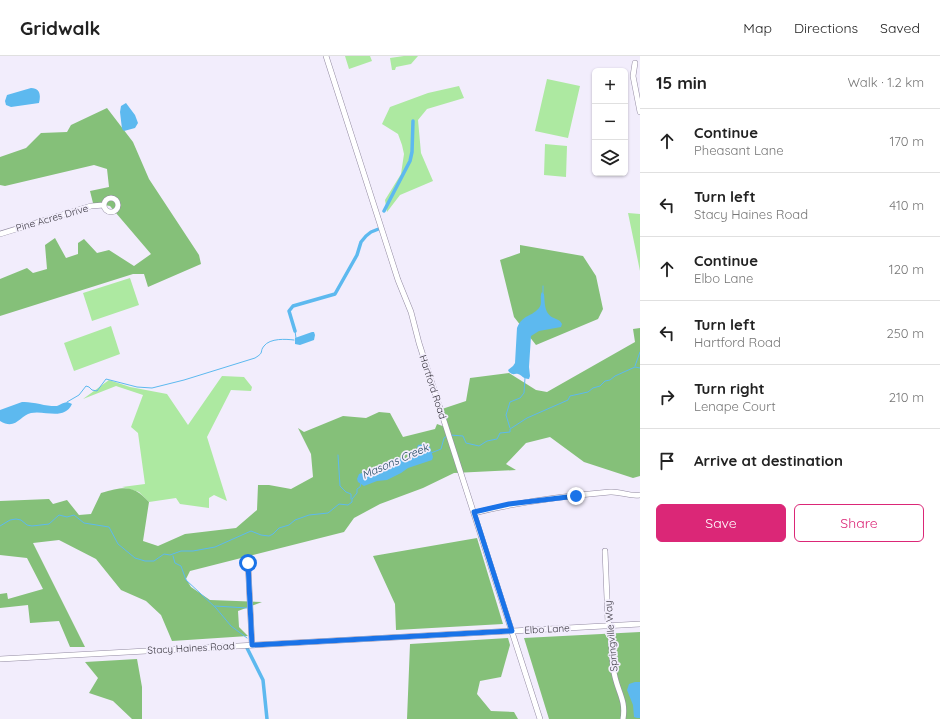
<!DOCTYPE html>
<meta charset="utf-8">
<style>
:root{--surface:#fff;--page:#f2f2f2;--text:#222;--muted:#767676;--line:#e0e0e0;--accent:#db2777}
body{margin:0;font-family:Quicksand,sans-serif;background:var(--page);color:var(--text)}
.controls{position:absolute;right:12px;top:12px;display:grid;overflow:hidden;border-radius:6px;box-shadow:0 1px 3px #0004}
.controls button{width:36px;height:36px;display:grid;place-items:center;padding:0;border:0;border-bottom:1px solid var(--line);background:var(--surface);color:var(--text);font:20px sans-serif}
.stop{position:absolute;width:12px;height:12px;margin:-9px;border:3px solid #1a73e8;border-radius:50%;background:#fff}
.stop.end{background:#1a73e8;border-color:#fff;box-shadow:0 1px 4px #0008}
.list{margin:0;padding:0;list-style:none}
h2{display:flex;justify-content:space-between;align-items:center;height:52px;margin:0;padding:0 16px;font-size:17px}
h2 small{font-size:13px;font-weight:400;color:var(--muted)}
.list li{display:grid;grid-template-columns:26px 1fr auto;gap:12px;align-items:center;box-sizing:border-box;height:64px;padding:0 16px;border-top:1px solid var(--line)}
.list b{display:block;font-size:15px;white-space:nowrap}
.list p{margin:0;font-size:13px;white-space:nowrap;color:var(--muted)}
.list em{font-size:13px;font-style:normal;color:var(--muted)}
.actions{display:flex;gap:8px;padding:12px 16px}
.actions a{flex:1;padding:9px 0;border:1px solid var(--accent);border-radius:6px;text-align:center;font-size:14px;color:var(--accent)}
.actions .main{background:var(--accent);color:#fff}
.icon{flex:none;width:22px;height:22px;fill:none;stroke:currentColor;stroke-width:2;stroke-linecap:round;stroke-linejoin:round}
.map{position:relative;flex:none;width:640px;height:663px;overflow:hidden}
header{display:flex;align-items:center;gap:24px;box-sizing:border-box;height:56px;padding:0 20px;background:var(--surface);border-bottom:1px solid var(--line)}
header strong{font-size:19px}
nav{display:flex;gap:22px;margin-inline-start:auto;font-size:14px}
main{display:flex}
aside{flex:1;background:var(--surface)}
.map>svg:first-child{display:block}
.green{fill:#ade9a1}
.forest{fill:#85c079}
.water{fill:#5db9ef}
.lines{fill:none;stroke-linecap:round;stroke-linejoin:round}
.stream{stroke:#5db9ef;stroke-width:1}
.canal{stroke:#5db9ef;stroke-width:3.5}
.minor-casing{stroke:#938ba2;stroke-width:6}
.minor{stroke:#fff;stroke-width:5}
.route{stroke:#1a73e8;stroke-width:5}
.labels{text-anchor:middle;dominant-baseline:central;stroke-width:3.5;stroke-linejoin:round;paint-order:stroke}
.street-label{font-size:10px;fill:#3c3942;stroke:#f2edfc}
.water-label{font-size:11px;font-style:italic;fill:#21485f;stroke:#f2edfc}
</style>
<header>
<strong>Gridwalk</strong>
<nav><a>Map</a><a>Directions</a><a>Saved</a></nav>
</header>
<main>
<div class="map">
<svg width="640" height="663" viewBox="0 0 640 663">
<rect width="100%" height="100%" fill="#f2edfc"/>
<path class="green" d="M 345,0 L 370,0 L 372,5 L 349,13 Z
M 404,0 L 418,0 L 411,8 L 396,11 L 395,14 L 392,14 L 390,2 Z
M 547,23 L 580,30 L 568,82 L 535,75 Z
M 459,30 L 464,42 L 427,53 L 418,64 L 421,97 L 433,125 L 400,139 L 387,156 L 385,144 L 401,118 L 404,98 L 402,89 L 398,78 L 382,68 L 390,51 L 428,37 Z
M 545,88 L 567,90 L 566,121 L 544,119 Z
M 628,157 L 640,158 L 640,215 Z
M 130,222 L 139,249 L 92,265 L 83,237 Z
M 111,270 L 120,298 L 74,315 L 64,287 Z
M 222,320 L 244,321 L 252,331 L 251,335 L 231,334 L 207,381 L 227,445 L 214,439 L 209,442 L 209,452 L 180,448 L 176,442 L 149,446 L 139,436 L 122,431 L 145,428 L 138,377 L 131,371 L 143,339 L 116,330 L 83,343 L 109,324 L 130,331 L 167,338 L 188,369 Z"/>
<path class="forest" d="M 107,52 L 133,86 L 149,123 L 199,199 L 201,208 L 148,231 L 144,218 L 133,218 L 0,260 L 0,223 L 27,212 L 33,217 L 47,213 L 45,189 L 55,182 L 66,202 L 78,198 L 78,187 L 84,183 L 97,197 L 109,194 L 134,210 L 151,198 L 110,150 L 93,147 L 90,135 L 109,131 L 107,113 L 94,109 L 5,130 L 0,129 L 0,101 L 26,92 L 41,77 L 67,76 L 71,69 Z
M 520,189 L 583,200 L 596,220 L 603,253 L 598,263 L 536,289 L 514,261 L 500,204 L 520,197 Z
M 640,272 L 640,420 L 633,422 L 584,406 L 550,381 L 526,387 L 506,408 L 516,414 L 454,417 L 423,432 L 380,448 L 354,462 L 344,476 L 190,515 L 186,523 L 191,531 L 210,544 L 262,546 L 238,555 L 239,571 L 248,580 L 172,585 L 161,559 L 146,545 L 121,534 L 96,503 L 59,484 L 33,487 L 85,591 L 70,591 L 59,565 L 30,567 L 28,549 L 0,552 L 0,538 L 7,537 L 8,543 L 43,533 L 27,502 L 0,499 L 0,445 L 49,443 L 53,448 L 67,444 L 79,459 L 91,458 L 101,437 C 124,431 132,428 149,446 L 143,485 L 158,490 L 185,478 L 236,472 L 257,454 L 258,429 L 269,429 L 291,433 L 313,421 L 311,398 L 298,372 L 304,376 L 343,360 L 366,362 L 379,356 L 390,357 L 403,381 L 435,373 L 437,368 L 448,372 L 442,353 L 466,345 L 470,322 L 509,317 L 536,334 L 547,336 L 635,286 L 633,273 Z
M 477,482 L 503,568 L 396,574 L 395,548 L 373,500 Z
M 640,576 L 640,663 L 549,663 L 524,582 Z
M 508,582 L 510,589 L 501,621 L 480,625 L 477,638 L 491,655 L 514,656 L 518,663 L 407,663 L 410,588 Z
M 137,603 L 142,631 L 142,663 L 132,663 L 113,645 L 89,637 L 98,622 L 85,606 Z"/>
<path class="water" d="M 31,32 C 40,32 41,39 39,47 L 11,51 L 6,49 L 5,45 L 7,39 Z
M 126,47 L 135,59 L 138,67 L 135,72 L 124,75 L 122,73 L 120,56 L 121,50 Z
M 542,236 L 544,238 C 545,247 544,258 554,262 C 558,264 560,264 562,268 L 561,271 L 539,275 L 531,280 L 529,311 L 530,320 L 529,323 C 523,323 522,319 518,318 C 514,317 514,320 509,316 L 508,314 L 513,310 L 515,307 L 517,272 C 523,258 530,262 539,252 C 543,247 539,241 542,236 Z
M 312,276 L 314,276 L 315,279 L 314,284 L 300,289 L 295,288 L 295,282 Z
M 22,346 C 32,345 48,351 57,350 C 63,348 65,344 72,348 C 64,365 45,354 31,357 C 20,359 16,375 0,365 L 0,354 Z
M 424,388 L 430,391 L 433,401 L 432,404 L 408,412 L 401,417 L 387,424 L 377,425 L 364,430 L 358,426 L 357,423 L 359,418 L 383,410 L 392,409 L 395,404 L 400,402 L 409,403 L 420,397 L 417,392 L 418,389 Z
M 635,626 L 640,626 L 640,662 L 637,662 L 634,661 L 633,649 L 627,634 L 629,628 Z"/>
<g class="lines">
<path class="stream" d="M 543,237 L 543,230
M 295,275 L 296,282
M 635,310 L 640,296
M 67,346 L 79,339 L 86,330 L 89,331 L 92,334 L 97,335 L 106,323 L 137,331 L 152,332 L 184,324 L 255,302 C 265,296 259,296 264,290 C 270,282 286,283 294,284
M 510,372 L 506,359 L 510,346 L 520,342 L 524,337 L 525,322
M 450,379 L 463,380 L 466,387 L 479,390 L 487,385 L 497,383 L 500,377 L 510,376 L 510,373 L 527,362 L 568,344 L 570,340 L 588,336 L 593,332 L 600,330 L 605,325 L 610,324 L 615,320 L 635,311 L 640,312
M 431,397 L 441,393 L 444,382 L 447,380
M 338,399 L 340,430 L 346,436 L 351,438 L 351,443
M 0,470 L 10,464 L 16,463 L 21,464 L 27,469 L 32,470 L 49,468 L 59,459 L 67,461 L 74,459 L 84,467 L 109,471 L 118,488 L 135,502 L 145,505 L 154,505 L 164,498 L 170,499 L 181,495 L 193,495 L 215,491 L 251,475 L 261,479 L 269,480 L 273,478 L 279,472 L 289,469 L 295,464 L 309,459 L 328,457 L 339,448 L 348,449 L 352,446 L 352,443 L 357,437 L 357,433 L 360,431 L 361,427
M 173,500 L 175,507 L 181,510 L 186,524 L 216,552 L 231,570 L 247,582
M 215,550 L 247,552"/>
<path class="canal" d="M 384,155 L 410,105 L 412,96 L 413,65
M 295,275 L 289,255 L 293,250 L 335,238 L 357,199 L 361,186 L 366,180 L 371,176 L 381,172
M 247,592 L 263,624 L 267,663"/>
<g class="minor-casing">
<path id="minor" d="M 326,0 L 398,224 L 411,256 L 419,287 L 540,663
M 635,7 L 633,20 L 640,56
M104 149a7 7 0 1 1 14 0a7 7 0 1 1-14 0Z
M 0,178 L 91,150 L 104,149
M 474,457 C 518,446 564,440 610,436 C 620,435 630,441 640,439
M 605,495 L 608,566 L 610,571 C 612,586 611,607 615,621 C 619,638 626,645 623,663
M 248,507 L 252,589
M 0,603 L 640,568"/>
</g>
<use href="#minor" class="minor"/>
</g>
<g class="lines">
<path class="route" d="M 248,507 L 252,589 L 512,575 L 474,456 L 509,448 L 576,440"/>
</g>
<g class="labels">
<g class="street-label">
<text transform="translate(52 162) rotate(-16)">Pine Acres Drive</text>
<text transform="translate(433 331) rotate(72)">Hartford Road</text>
<text transform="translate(547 573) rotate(-3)">Elbo Lane</text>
<text transform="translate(611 580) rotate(-95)">Springville Way</text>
<text transform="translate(191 592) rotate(-3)">Stacy Haines Road</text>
</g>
<g class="water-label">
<text transform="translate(395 405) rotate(-24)">Masons Creek</text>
</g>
</g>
</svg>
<div class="controls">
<button>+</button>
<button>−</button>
<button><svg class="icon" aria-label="layers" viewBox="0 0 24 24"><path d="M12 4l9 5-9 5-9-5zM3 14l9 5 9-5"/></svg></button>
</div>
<div class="stop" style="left:248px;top:507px"></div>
<div class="stop end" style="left:576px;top:440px"></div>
</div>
<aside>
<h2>15 min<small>Walk · 1.2 km</small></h2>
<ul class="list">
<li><svg class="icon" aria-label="ahead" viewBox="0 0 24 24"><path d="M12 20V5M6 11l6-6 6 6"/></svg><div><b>Continue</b><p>Pheasant Lane</p></div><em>170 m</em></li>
<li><svg class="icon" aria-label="left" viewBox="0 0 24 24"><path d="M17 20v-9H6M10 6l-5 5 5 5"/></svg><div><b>Turn left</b><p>Stacy Haines Road</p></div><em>410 m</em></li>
<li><svg class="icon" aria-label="ahead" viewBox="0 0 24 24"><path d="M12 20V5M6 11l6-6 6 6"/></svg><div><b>Continue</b><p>Elbo Lane</p></div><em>120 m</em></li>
<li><svg class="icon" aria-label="left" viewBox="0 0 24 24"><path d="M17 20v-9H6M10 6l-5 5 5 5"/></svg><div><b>Turn left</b><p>Hartford Road</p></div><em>250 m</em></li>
<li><svg class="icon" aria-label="right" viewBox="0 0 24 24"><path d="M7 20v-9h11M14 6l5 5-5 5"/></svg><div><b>Turn right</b><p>Lenape Court</p></div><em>210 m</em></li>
<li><svg class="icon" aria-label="arrive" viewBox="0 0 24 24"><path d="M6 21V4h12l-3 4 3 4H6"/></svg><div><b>Arrive at destination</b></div></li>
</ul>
<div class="actions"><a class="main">Save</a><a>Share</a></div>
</aside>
</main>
